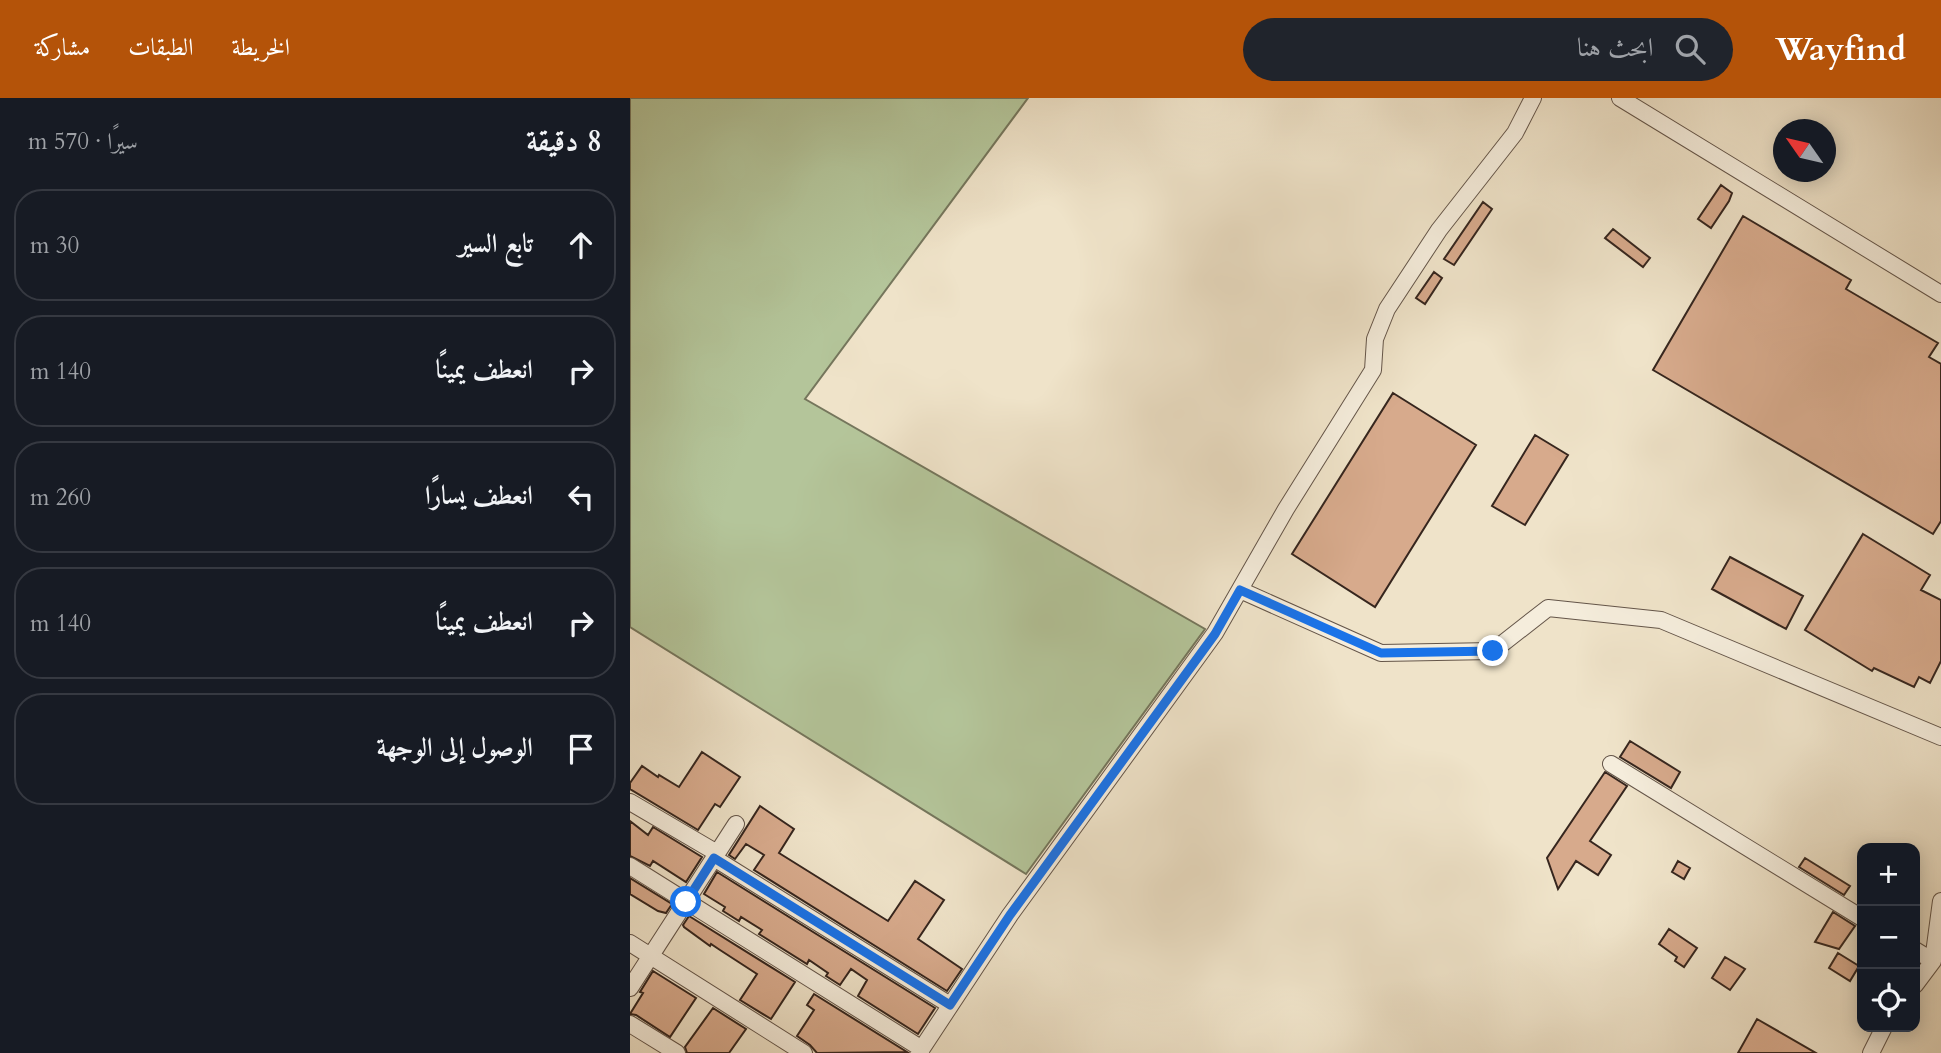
<!DOCTYPE html>
<html lang="ar">
<meta charset="utf-8">
<style>
:root{--surface:#171b24;--page:#20242c;--text:#f1f3f6;--muted:#9ea1a6;--line:#363941;--accent:#b45309}
body{margin:0;font-family:Cardo,Amiri,serif;background:var(--page);color:var(--text);direction:rtl}
.controls{position:absolute;right:21px;bottom:21px;display:grid;overflow:hidden;border-radius:14px;box-shadow:0 4px 18px #0003}
.controls button{width:63px;height:63px;display:grid;place-items:center;padding:0;border:0;border-bottom:2px solid var(--line);background:var(--surface);color:var(--text);font:35px sans-serif}
.compass{position:absolute;left:1143px;top:21px;width:63px;height:63px;border-radius:50%;background:var(--surface);box-shadow:0 4px 18px #0003;rotate:304deg}
.stop{position:absolute;width:21px;height:21px;margin:-16px;border:5px solid #1a73e8;border-radius:50%;background:#fff}
.stop.end{background:#1a73e8;border-color:#fff;box-shadow:0 2px 7px #0008}
.list{margin:0;padding:0;list-style:none}
h2{display:flex;justify-content:space-between;align-items:center;height:91px;margin:0;padding:0 28px;font-size:30px}
h2 small{font-size:23px;font-weight:400;color:var(--muted)}
.list li{display:grid;grid-template-columns:46px 1fr auto;gap:21px;align-items:center;box-sizing:border-box;height:112px;margin:0 14px 14px;padding:0 14px;border:2px solid var(--line);border-radius:28px}
.list b{display:block;font-size:26px;white-space:nowrap}
.list em{font-size:23px;font-style:normal;color:var(--muted)}
.icon{flex:none;width:38px;height:38px;fill:none;stroke:currentColor;stroke-width:2;stroke-linecap:round;stroke-linejoin:round}
.map{position:relative;flex:none;width:1311px;height:955px;overflow:hidden;direction:ltr}
header{display:flex;align-items:center;gap:42px;box-sizing:border-box;height:98px;padding:0 35px;background:var(--accent);color:#fff}
header strong{font-size:33px}
nav{display:flex;gap:38px;margin-inline-start:auto;font-size:24px}
.search{width:490px;height:63px;background:var(--page);display:flex;align-items:center;gap:18px;box-sizing:border-box;padding:0 24px;border-radius:38px;color:var(--muted);font-size:26px}
main{display:flex}
aside{flex:1;background:var(--surface)}
.map>svg:first-child{display:block}
.green{fill:#b4c59a;stroke:#75765c;stroke-width:2}
.building{fill:#d7aa8c;stroke:#36261e;stroke-width:2}
.lines{fill:none;stroke-linecap:round;stroke-linejoin:round}
.minor-casing{stroke:#645549;stroke-width:18}
.minor{stroke:#f5eddc;stroke-width:16}
.route{stroke:#1a73e8;stroke-width:9}
</style>
<header>
<strong>Wayfind</strong>
<div class="search"><svg class="icon" aria-label="search" viewBox="0 0 24 24"><circle cx="10" cy="10" r="6"/><path d="M15 15l6 6"/></svg>ابحث هنا</div>
<nav><a>الخريطة</a><a>الطبقات</a><a>مشاركة</a></nav>
</header>
<main>
<div class="map">
<svg width="1311" height="955" viewBox="0 0 1311 955">
<rect width="100%" height="100%" fill="#efe3c9"/>
<filter id="stains"><feTurbulence type="fractalNoise" baseFrequency=".00286" numOctaves="4"/><feColorMatrix values="0 0 0 0 .2 0 0 0 0 .09 0 0 0 0 .02 0 0 0 .5 -.17"/></filter>
<radialGradient id="worn" r=".72"><stop offset=".6" stop-color="#630" stop-opacity="0"/><stop offset="1" stop-color="#630" stop-opacity=".3"/></radialGradient>
<path class="green" d="M 0,0 L 398,0 L 175,301 L 575,531 L 396,776 L 0,529 Z"/>
<path class="building" d="M 1091,87 L 1102,95 L 1099,103 L 1081,130 L 1068,121 Z
M 853,104 L 862,111 L 824,167 L 814,161 Z
M 1113,118 L 1221,182 L 1216,191 L 1308,245 L 1299,259 L 1311,266 L 1311,423 L 1303,436 L 1023,272 Z
M 983,131 L 1020,160 L 1013,169 L 975,140 Z
M 804,174 L 812,180 L 795,206 L 786,200 Z
M 763,295 L 846,347 L 745,509 L 662,456 Z
M 905,337 L 938,357 L 895,427 L 862,408 Z
M 1233,436 L 1300,477 L 1291,492 L 1311,502 L 1311,563 L 1300,585 L 1289,579 L 1284,589 L 1244,570 L 1242,573 L 1175,532 Z
M 1100,459 L 1173,498 L 1156,531 L 1082,491 Z
M 1000,643 L 1050,674 L 1041,690 L 990,659 Z
M 72,654 L 110,679 L 90,709 L 85,706 L 68,732 L 0,691 L 0,685 L 12,668 L 28,679 L 29,677 L 49,689 Z
M 975,674 L 997,688 L 960,743 L 981,757 L 968,777 L 946,763 L 928,791 L 917,760 Z
M 130,708 L 164,731 L 149,755 L 258,823 L 285,783 L 314,802 L 288,841 L 332,871 L 317,893 L 124,772 L 134,757 L 116,746 L 105,761 L 99,757 Z
M 0,723 L 18,737 L 23,729 L 72,759 L 56,784 L 23,763 L 20,768 L 0,758 Z
M 1175,760 L 1220,788 L 1214,797 L 1169,769 Z
M 1048,763 L 1060,770 L 1054,781 L 1042,774 Z
M 87,774 L 305,910 L 288,936 L 228,898 L 237,882 L 221,871 L 210,887 L 196,878 L 198,875 L 179,862 L 177,866 L 129,836 L 132,832 L 111,819 L 109,823 L 93,813 L 95,809 L 74,796 Z
M 0,780 L 42,806 L 36,815 L 28,813 L 0,796 Z
M 1203,814 L 1225,828 L 1209,851 L 1185,844 Z
M 59,818 L 165,884 L 141,921 L 110,902 L 127,876 L 90,852 L 81,846 L 80,848 L 54,829 L 53,827 Z
M 1039,831 L 1067,850 L 1054,869 L 1045,863 L 1047,859 L 1029,846 Z
M 1208,855 L 1229,868 L 1220,883 L 1199,870 Z
M 1095,859 L 1115,871 L 1100,892 L 1082,880 Z
M 23,873 L 66,900 L 40,939 L 6,917 L 0,916 L 13,895 L 10,894 Z
M 184,896 L 277,954 L 187,955 L 180,947 L 167,938 L 184,912 L 177,907 Z
M 83,910 L 116,931 L 99,955 L 57,955 L 55,949 Z
M 1127,921 L 1186,955 L 1108,955 Z"/>
<g class="lines">
<g class="minor-casing">
<path id="minor" d="M 990,0 L 1311,196
M 610,492 L 751,555 L 863,553 L 918,510 L 1031,522 L 1311,639
M 981,666 L 1232,820
M 0,704 L 87,755
M 84,760 L 320,907
M 0,768 L 292,951
M 0,845 L 174,955
M 1285,852 L 1303,863
M 1285,887 L 1303,863 L 1311,803
M 0,890 L 106,726
M 0,926 L 47,955
M 289,955 L 380,817 L 585,535 L 656,411 L 743,272 L 745,241 L 757,211 L 809,132 L 885,35 L 903,0
M 1241,955 L 1254,929"/>
</g>
<use href="#minor" class="minor"/>
</g>
<g class="lines">
<path class="route" d="M 56,804 L 84,760 L 320,907 L 380,817 L 585,536 L 610,492 L 751,555 L 863,553"/>
</g>
<rect width="100%" height="100%" filter="url(#stains)"/>
<rect width="100%" height="100%" fill="url(#worn)"/>
</svg>
<div class="controls">
<button>+</button>
<button>−</button>
<button><svg class="icon" aria-label="locate" viewBox="0 0 24 24"><circle cx="12" cy="12" r="6"/><path d="M12 2v4M12 18v4M2 12h4M18 12h4"/></svg></button>
</div>
<svg class="compass" viewBox="-18 -18 36 36"><path d="M0-13l5 13h-10z" fill="#e53935"/><path d="M0 13l5-13h-10z" fill="#9ea1a6"/></svg>
<div class="stop" style="left:56px;top:804px"></div>
<div class="stop end" style="left:863px;top:553px"></div>
</div>
<aside>
<h2>8 دقيقة<small>سيرًا · 570 m</small></h2>
<ul class="list">
<li><svg class="icon" aria-label="ahead" viewBox="0 0 24 24"><path d="M12 20V5M6 11l6-6 6 6"/></svg><div><b>تابع السير</b></div><em>30 m</em></li>
<li><svg class="icon" aria-label="right" viewBox="0 0 24 24"><path d="M7 20v-9h11M14 6l5 5-5 5"/></svg><div><b>انعطف يمينًا</b></div><em>140 m</em></li>
<li><svg class="icon" aria-label="left" viewBox="0 0 24 24"><path d="M17 20v-9H6M10 6l-5 5 5 5"/></svg><div><b>انعطف يسارًا</b></div><em>260 m</em></li>
<li><svg class="icon" aria-label="right" viewBox="0 0 24 24"><path d="M7 20v-9h11M14 6l5 5-5 5"/></svg><div><b>انعطف يمينًا</b></div><em>140 m</em></li>
<li><svg class="icon" aria-label="arrive" viewBox="0 0 24 24"><path d="M6 21V4h12l-3 4 3 4H6"/></svg><div><b>الوصول إلى الوجهة</b></div></li>
</ul>
</aside>
</main>
